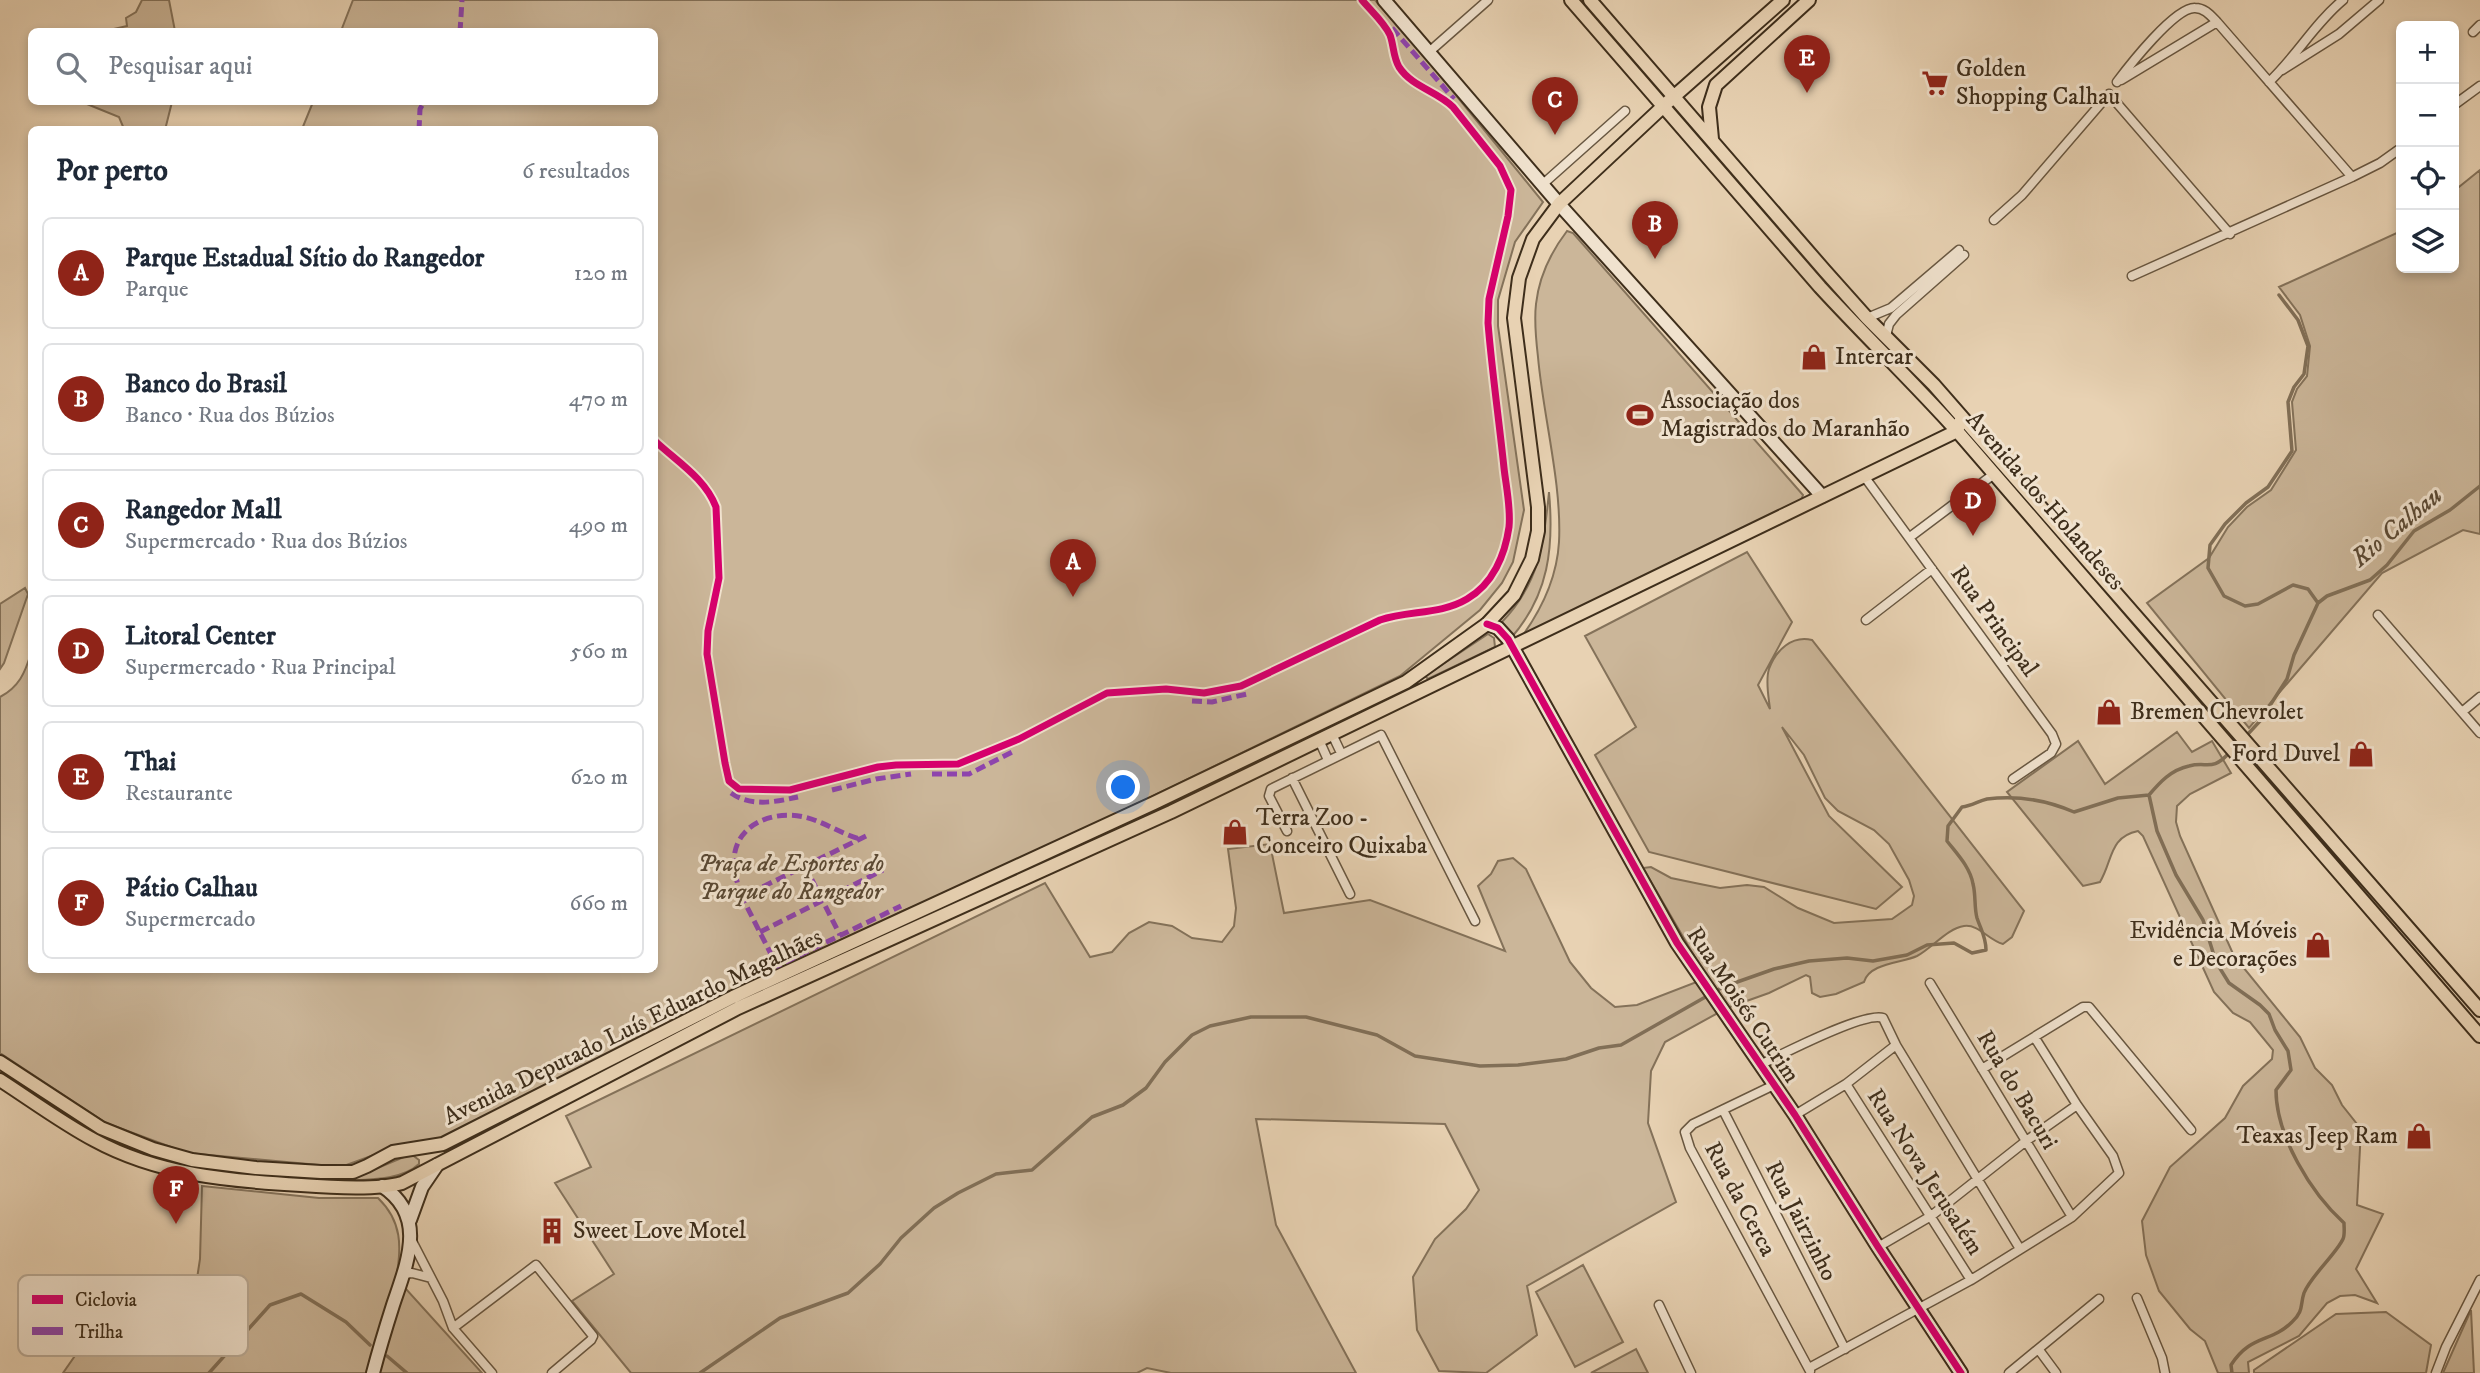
<!DOCTYPE html>
<html lang="pt">
<meta charset="utf-8">
<style>
:root{--surface:#fff;--page:#f6f6f7;--text:#1f2937;--muted:#747a83;--line:#e0e1e3;--accent:#8f2418}
body{margin:0;font-family:"IM FELL DW Pica",serif;background:var(--page);color:var(--text)}
.controls{position:absolute;right:21px;top:21px;display:grid;overflow:hidden;border-radius:10px;box-shadow:0 4px 10px #0003}
.controls button{width:63px;height:63px;display:grid;place-items:center;padding:0;border:0;border-bottom:2px solid var(--line);background:var(--surface);color:var(--text);font:35px sans-serif}
.you{position:absolute;left:1124px;top:788px;width:24px;height:24px;margin:-18px;border:5px solid #fff;border-radius:50%;background:#1a73e8;box-shadow:0 0 0 10px #1a73e833}
.badge{display:grid;place-items:center;width:46px;height:46px;border-radius:50%;background:var(--accent);color:#fff;font-size:23px;font-weight:700}
.pin{position:absolute;translate:-50% -58px;filter:drop-shadow(0 2px 4px #0008)}
.pin::after{content:'';position:absolute;top:37px;width:24px;height:21px;background:inherit;clip-path:polygon(0 0,100% 0,50% 100%)}
.list{margin:0;padding:0;list-style:none}
h2{display:flex;justify-content:space-between;align-items:center;height:91px;margin:0;padding:0 28px;font-size:30px}
h2 small{font-size:23px;font-weight:400;color:var(--muted)}
.list li{display:grid;grid-template-columns:46px 1fr auto;gap:21px;align-items:center;box-sizing:border-box;height:112px;margin:0 14px 14px;padding:0 14px;border:2px solid var(--line);border-radius:10px}
.list b{display:block;font-size:26px;white-space:nowrap}
.list p{margin:0;font-size:23px;white-space:nowrap;color:var(--muted)}
.list em{font-size:23px;font-style:normal;color:var(--muted)}
.icon{flex:none;width:38px;height:38px;fill:none;stroke:currentColor;stroke-width:2;stroke-linecap:round;stroke-linejoin:round}
.map{position:relative;flex:none;width:2480px;height:1373px;overflow:hidden}
.search{position:absolute;background:var(--surface);box-shadow:0 4px 10px #0003;left:28px;top:28px;width:630px;height:77px;display:flex;align-items:center;gap:18px;box-sizing:border-box;padding:0 24px;border-radius:10px;color:var(--muted);font-size:26px}
.panel{position:absolute;background:var(--surface);box-shadow:0 4px 10px #0003;left:28px;top:126px;width:630px;height:847px;border-radius:10px}
.map>svg:first-child{display:block}
.green{fill:#cbb699;stroke:#84725a;stroke-width:2}
.lines{fill:none;stroke-linecap:round;stroke-linejoin:round}
.stream{stroke:#816f57;stroke-width:3.5}
.street-casing{stroke:#685741;stroke-width:11}
.secondary-casing{stroke:#3e2e1b;stroke-width:16}
.primary-casing{stroke:#3e2e1b;stroke-width:16}
.street{stroke:#f0e2ce;stroke-width:8}
.secondary{stroke:#f0e2ce;stroke-width:12}
.primary{stroke:#e8d2b3;stroke-width:12}
.quiet{stroke:#8e44ad;stroke-width:5;stroke-dasharray:10 5;stroke-linecap:butt}
.cycleway-casing{stroke:#f0e2ce;stroke-width:11}
.cycleway{stroke:#d6006c;stroke-width:7}
.labels{text-anchor:middle;dominant-baseline:central;stroke-width:6;stroke-linejoin:round;paint-order:stroke}
.poi-label{font-size:24px;fill:#3e2e1b;stroke:#f0e2ce;text-anchor:start}
.street-label{font-size:24px;fill:#3e2e1b;stroke:#f0e2ce}
.park-label{font-size:24px;font-style:italic;fill:#5a4934;stroke:#f0e2ce}
.water-label{font-size:26px;font-style:italic;fill:#5a4934;stroke:#f0e2ce}
.key{fill:#f0e2ce;stroke:#bbac98;stroke-width:2}
.key-label{font-size:19px;fill:#3e2e1b}
</style>
<div class="map">
<svg width="2480" height="1373" viewBox="0 0 2480 1373">
<rect width="100%" height="100%" fill="#e8d2b3"/>
<filter id="stains"><feTurbulence type="fractalNoise" baseFrequency=".00286" numOctaves="4"/><feColorMatrix values="0 0 0 0 .2 0 0 0 0 .09 0 0 0 0 .02 0 0 0 .5 -.17"/></filter>
<radialGradient id="worn" r=".72"><stop offset=".6" stop-color="#630" stop-opacity="0"/><stop offset="1" stop-color="#630" stop-opacity=".3"/></radialGradient>
<path class="green" d="M 142,0 L 169,0 L 175,31 L 105,31 L 127,26 L 126,18 L 136,12 Z
M 353,0 L 1375,0 L 1424,56 L 1543,202 L 1515,242 L 1498,300 L 1498,326 L 1524,510 L 1513,562 L 1502,583 L 1480,610 L 1400,676 L 1153,796 L 977,880 L 903,911 L 722,998 L 442,1140 L 382,1152 L 341,1167 L 187,1153 L 106,1123 L 0,1053 L 0,697 C 19,687 25,673 31,653 L 32,970 L 654,970 L 654,130 L 302,129 L 313,102 L 654,102 L 654,32 L 341,31 Z
M 82,102 L 172,102 L 165,130 L 124,129 L 119,117 Z
M 2480,170 L 2480,534 L 2463,530 L 2382,573 L 2249,728 L 2147,603 L 2209,558 L 2228,527 L 2247,507 L 2271,490 L 2296,450 L 2292,402 L 2297,389 L 2307,376 L 2310,346 L 2300,315 L 2279,287 L 2401,231 L 2401,268 L 2454,268 L 2454,191 Z
M 1567,231 L 1573,233 L 1803,495 L 1801,500 L 1523,635 C 1543,607 1557,577 1559,542 C 1562,484 1543,415 1538,357 C 1536,340 1534,321 1536,304 C 1539,277 1551,252 1567,231 Z
M 1549,492 C 1554,547 1549,595 1511,638 L 1506,628 L 1501,623 C 1539,584 1544,544 1549,492 Z
M 1747,552 L 1792,622 L 1758,685 L 1770,709 C 1769,699 1765,681 1769,669 C 1776,650 1792,635 1812,640 L 2024,911 L 2012,937 L 2003,944 C 1988,940 1979,924 1964,926 C 1948,928 1932,948 1917,956 C 1902,963 1869,963 1864,982 L 1836,994 L 1820,997 L 1812,993 L 1810,977 L 1806,975 L 1769,993 L 1727,1008 L 1665,1042 L 1651,1071 L 1648,1123 L 1676,1202 L 1527,1286 L 1537,1335 L 1486,1373 L 1439,1371 L 1417,1330 L 1413,1277 L 1435,1239 L 1466,1209 L 1479,1190 L 1445,1124 L 1256,1119 L 1276,1225 L 1356,1373 L 1171,1373 L 1147,1368 L 1137,1373 L 631,1373 L 572,1301 L 614,1274 L 555,1183 L 591,1167 L 566,1116 L 1045,883 L 1090,957 L 1112,952 L 1129,933 L 1149,922 L 1172,926 L 1192,938 L 1222,942 L 1234,926 L 1236,908 L 1228,849 L 1270,844 L 1284,913 L 1370,900 L 1505,951 L 1478,886 L 1491,874 L 1498,861 L 1513,858 L 1526,869 L 1570,962 L 1591,988 L 1615,1007 L 1637,1005 L 1707,978 L 1643,868 L 1651,867 L 1671,878 L 1700,884 L 1720,888 L 1747,885 L 1764,887 L 1798,908 L 1834,923 L 1892,919 L 1912,905 L 1914,896 L 1909,880 L 1889,844 L 1874,830 L 1838,811 L 1825,798 L 1804,755 L 1782,727 L 1829,816 L 1902,887 L 1876,909 L 1649,852 L 1595,755 L 1636,727 L 1585,636 Z
M 25,588 L 28,594 L 4,663 L 0,669 L 0,604 Z
M 1488,634 L 1494,638 L 1495,647 L 1428,679 L 1425,676 Z
M 2177,732 L 2192,752 L 2212,741 L 2231,773 L 2190,794 L 2177,806 L 2176,822 L 2180,836 L 2234,956 L 2300,1037 L 2315,1068 L 2332,1085 L 2342,1105 L 2361,1129 L 2357,1205 L 2383,1214 L 2356,1269 L 2377,1303 L 2355,1295 L 2340,1296 L 2327,1303 L 2299,1336 L 2248,1362 L 2249,1373 L 2218,1373 L 2205,1341 L 2190,1329 L 2159,1291 L 2146,1255 L 2142,1221 L 2170,1167 L 2225,1118 L 2243,1086 L 2272,1059 L 2273,1050 L 2250,1022 L 2233,1013 L 2214,992 L 2143,836 L 2138,831 C 2109,837 2113,860 2100,882 L 2083,886 L 2007,792 L 2078,741 L 2105,784 Z
M 411,1154 L 419,1160 L 419,1164 C 400,1182 362,1179 338,1181 L 337,1178 L 368,1172 Z
M 202,1186 L 319,1198 L 378,1198 C 402,1221 402,1247 396,1278 L 482,1373 L 63,1373 L 95,1327 L 121,1313 L 184,1331 L 190,1324 L 200,1259 Z
M 1583,1265 L 1623,1342 L 1575,1367 L 1536,1292 Z
M 2471,1310 L 2474,1373 L 2443,1373 Z
M 2386,1312 L 2431,1345 L 2426,1373 L 2254,1373 L 2254,1370 L 2336,1314 Z
M 1636,1349 L 1648,1373 L 1591,1373 Z"/>
<g class="lines">
<path class="stream" d="M 2279,295 L 2298,320 L 2308,346 L 2304,374 L 2294,387 L 2288,402 L 2292,451 L 2268,487 L 2246,503 L 2225,524 L 2210,545 L 2208,568 L 2224,596 L 2245,606 L 2258,604 L 2293,585 L 2308,589 L 2318,603
M 2235,748 L 2260,721 L 2287,679 L 2294,655 L 2318,603 L 2327,596 L 2370,580 L 2387,565 L 2414,531 L 2450,510 L 2480,486
M 2229,753 C 2212,772 2207,761 2189,766 C 2171,770 2160,782 2149,795 L 2157,831 L 2176,875 L 2203,920 L 2216,962 L 2229,983 L 2260,1005 L 2269,1014 L 2275,1030 L 2288,1051 L 2291,1070 L 2276,1090 C 2276,1136 2311,1193 2344,1223 C 2344,1228 2345,1235 2343,1239 C 2336,1254 2310,1277 2304,1293 C 2300,1305 2304,1311 2292,1322 C 2271,1343 2251,1334 2231,1365 L 2232,1373
M 387,1356 L 407,1373
M 209,1373 L 270,1305 L 301,1294 L 346,1322 L 370,1345
M 700,1373 L 780,1318 L 848,1293 L 880,1264 L 901,1238 L 934,1208 L 958,1193 L 996,1174 L 1032,1170 L 1092,1117 L 1123,1105 L 1146,1088 L 1165,1062 L 1192,1035 L 1210,1026 L 1251,1017 L 1306,1017 L 1377,1035 L 1415,1056 L 1480,1066 L 1518,1065 L 1566,1059 L 1599,1048 L 1621,1045 L 1723,987 L 1774,969 L 1809,961 L 1847,958 L 1873,961 L 1907,955 L 1927,945 L 1954,943 L 1972,953 L 1986,950 C 1986,937 1981,930 1977,918 C 1974,907 1976,895 1973,884 C 1970,867 1957,854 1947,841 L 1948,826 L 1962,807 C 1972,806 1978,801 1987,799 C 2017,795 2046,800 2074,812 L 2118,798 L 2149,795"/>
<g class="street-casing">
<path id="street" d="M 2473,32 L 2480,25
M 1429,52 L 1488,0
M 2282,70 L 2339,34 L 2379,0
M 2121,80 L 2217,22
M 2117,82 C 2129,66 2175,7 2195,8 C 2205,8 2211,16 2217,22 L 2352,177
M 2269,82 C 2296,57 2314,24 2343,0
M 2454,105 L 2480,86
M 1543,184 L 1625,111
M 1994,220 L 2022,195 L 2109,94 L 2230,234
M 2132,276 L 2352,177 L 2380,163 L 2401,148
M 1867,318 L 1891,308 L 1959,250
M 1886,336 L 1889,324 L 1896,315 L 1964,255
M 1864,476 L 2052,734 L 2056,744 L 2051,753 L 2013,779
M 1910,537 L 1994,474
M 2378,615 L 2480,733
M 1866,620 L 1932,569
M 2462,712 L 2480,697
M 1332,734 L 1341,753
M 1319,740 L 1328,760
M 1292,778 L 1350,894
M 1287,831 L 1269,796 L 1271,789 L 1381,735 L 1475,921
M 1930,983 L 2072,1217
M 1760,1065 C 1780,1055 1866,1011 1883,1018 L 1896,1045 L 2020,1249
M 1982,1069 L 2083,1007 L 2089,1007 L 2191,1130
M 1846,1084 L 1971,1280
M 1774,1085 L 1693,1124 L 1685,1132 L 1690,1148 L 1810,1371
M 1723,1110 L 1845,1349
M 1795,1115 L 1846,1084 L 1896,1045
M 412,1241 L 443,1301 L 453,1328 L 492,1373
M 1878,1247 L 1931,1216 L 2026,1141 L 2077,1105
M 404,1274 L 412,1273 L 431,1278
M 2137,1298 L 2162,1358 L 2165,1373
M 1659,1305 L 1691,1373
M 453,1328 L 536,1265 L 593,1336 L 591,1340 L 552,1373
M 2039,1350 L 2056,1373
M 1809,1368 L 1971,1280 L 2072,1217 L 2119,1173 L 2113,1156 L 2077,1105 L 2035,1038
M 2009,1373 L 2099,1299
M 2436,1373 L 2446,1347 L 2480,1280"/>
</g>
<g class="secondary-casing">
<path id="secondary" d="M 1384,0 L 1559,204 L 1822,496
M 1487,624 L 1498,628 L 1508,639 L 1677,943 L 1795,1115 L 1878,1247 L 1961,1373
M 410,1220 L 422,1187 L 437,1165
M 373,1373 C 379,1350 386,1327 393,1305 C 407,1263 428,1216 382,1186"/>
</g>
<g class="primary-casing">
<path id="primary" d="M 1571,0 L 1820,287 C 1865,336 1913,382 1957,431 L 2480,1036
M 1590,0 L 1825,271 L 1867,318 L 1934,385 L 2480,1010
M 1712,139 L 1709,107 L 1716,85 L 1809,0
M 0,1062 L 101,1128 L 153,1149 L 192,1160 L 256,1168 L 321,1172 L 353,1172 L 367,1166 L 393,1152 L 443,1144 L 733,997 L 1154,803 L 1406,682 L 1487,624 L 1514,595 L 1532,559 L 1538,531 L 1538,507 L 1514,318 L 1519,278 L 1533,239 L 1559,204 L 1670,100 L 1783,0
M 0,1080 C 31,1100 62,1123 94,1140 C 158,1175 230,1181 301,1185 C 327,1187 379,1190 402,1183 L 738,1008 L 1171,812 L 1957,431 L 1962,417"/>
</g>
<use href="#street" class="street"/>
<use href="#secondary" class="secondary"/>
<use href="#primary" class="primary"/>
<path class="quiet" d="M 1392,28 L 1454,99
M 460,32 L 462,0
M 419,130 L 420,109 L 424,102
M 1192,701 L 1212,702 L 1247,694
M 932,774 L 969,774 L 1014,751
M 832,790 L 876,779 L 911,774
M 731,793 C 751,807 775,802 798,797
M 866,836 L 742,897 L 777,966 L 901,906
M 805,866 L 840,935
M 742,897 C 738,884 733,873 734,859 C 736,824 773,810 804,817 C 823,821 841,834 860,839
M 760,932 L 883,870"/>
<g class="cycleway-casing">
<path id="cycleway" d="M 654,440 C 676,461 705,478 716,507 L 719,578 L 708,631 L 707,654 L 725,763 L 729,781 L 739,789 L 790,790 L 878,767 L 896,765 L 958,764 L 1019,739 L 1107,693 L 1166,689 L 1204,693 L 1241,686 L 1380,620 C 1409,610 1440,615 1467,599 C 1493,584 1505,555 1509,527 C 1511,508 1506,486 1504,468 C 1499,420 1492,372 1488,323 L 1489,299 L 1508,216 L 1511,190 L 1500,166 L 1453,107 C 1437,91 1412,87 1399,67 C 1393,57 1394,46 1390,35 C 1384,22 1371,11 1362,0
M 1487,624 L 1498,628 L 1508,639 L 1677,943 L 1795,1115 L 1878,1247 L 1961,1373"/>
</g>
<use href="#cycleway" class="cycleway"/>
</g>
<defs>
<g id="supermarket-bare" transform="scale(2.1)"><path d="M-6-5.5h2.5l.6 2H6L4.5 2H-2.5L-4.4-4H-6ZM-1.5 3.2a1.3 1.3 0 1 0 .1 0ZM3 3.2a1.3 1.3 0 1 0 .1 0Z" fill="#8f2418" stroke="#f0e2ce" stroke-width="2.5" paint-order="stroke"/></g>
<g id="shop-bare" transform="scale(2.1)"><path d="M-5-2.5h2.3a2.7 3.5 0 0 1 5.4 0H5L5.5 6h-11ZM-1.5-2.5h3a1.5 2.3 0 0 0-3 0Z" fill="#8f2418" stroke="#f0e2ce" stroke-width="2.5" paint-order="stroke"/></g>
<g id="stadium-bare" transform="scale(2.1)"><path d="M0-5a6.5 5 0 1 0 0 10a6.5 5 0 1 0 0-10ZM-3.5-1.8h7v3.6h-7Z" fill="#8f2418" stroke="#f0e2ce" stroke-width="2.5" paint-order="stroke"/></g>
<g id="building-bare" transform="scale(2.1)"><path d="M-4-6H4V6H1V3H-1V6H-4ZM-2.5-4.3h1.7v1.8h-1.7ZM.8-4.3h1.7v1.8H.8ZM-2.5-1h1.7V.8h-1.7ZM.8-1h1.7V.8H.8Z" fill="#8f2418" stroke="#f0e2ce" stroke-width="2.5" paint-order="stroke"/></g>
</defs>
<g fill-rule="evenodd">
<use href="#supermarket-bare" x="1935" y="83"/>
<use href="#shop-bare" x="1814" y="357"/>
<use href="#stadium-bare" x="1640" y="415"/>
<use href="#shop-bare" x="2109" y="712"/>
<use href="#shop-bare" x="2361" y="754"/>
<use href="#shop-bare" x="1235" y="832"/>
<use href="#shop-bare" x="2318" y="945"/>
<use href="#shop-bare" x="2419" y="1136"/>
<use href="#building-bare" x="552" y="1231"/>
</g>
<g class="labels">
<g class="poi-label">
<text x="1956" y="69">Golden<tspan x="1956" dy="28">Shopping Calhau</tspan></text>
<text x="1835" y="357">Intercar</text>
<text x="1661" y="401">Associação dos<tspan x="1661" dy="28">Magistrados do Maranhão</tspan></text>
<text x="2130" y="712">Bremen Chevrolet</text>
<text x="2340" y="754" text-anchor="end">Ford Duvel</text>
<text x="1256" y="818">Terra Zoo -<tspan x="1256" dy="28">Conceiro Quixaba</tspan></text>
<text x="2297" y="931" text-anchor="end">Evidência Móveis<tspan x="2297" dy="28">e Decorações</tspan></text>
<text x="2398" y="1136" text-anchor="end">Teaxas Jeep Ram</text>
<text x="573" y="1231">Sweet Love Motel</text>
</g>
<g class="street-label">
<text transform="translate(2045 501) rotate(49)">Avenida dos Holandeses</text>
<text transform="translate(1994 621) rotate(54)">Rua Principal</text>
<text transform="translate(1743 1005) rotate(56)">Rua Moisés Cutrim</text>
<text transform="translate(633 1027) rotate(-26)">Avenida Deputado Luís Eduardo Magalhães</text>
<text transform="translate(2017 1090) rotate(59)">Rua do Bacuri</text>
<text transform="translate(1925 1172) rotate(57)">Rua Nova Jerusalém</text>
<text transform="translate(1740 1199) rotate(62)">Rua da Cerca</text>
<text transform="translate(1801 1221) rotate(63)">Rua Jairzinho</text>
</g>
<g class="park-label">
<text x="791" y="864">Praça de Esportes do<tspan x="791" dy="28">Parque do Rangedor</tspan></text>
</g>
<g class="water-label">
<text transform="translate(2397 527) rotate(-40)">Rio Calhau</text>
</g>
</g>
<rect x="18" y="1275" width="230" height="81" rx="10" class="key"/>
<rect x="32" y="1295" width="31" height="9" fill="#d6006c"/>
<rect x="32" y="1327" width="31" height="8" fill="#8e44ad"/>
<g class="key-label">
<text x="75" y="1306">Ciclovia</text>
<text x="75" y="1338">Trilha</text>
</g>
<rect width="100%" height="100%" filter="url(#stains)"/>
<rect width="100%" height="100%" fill="url(#worn)"/>
</svg>
<div class="controls">
<button>+</button>
<button>−</button>
<button><svg class="icon" aria-label="locate" viewBox="0 0 24 24"><circle cx="12" cy="12" r="6"/><path d="M12 2v4M12 18v4M2 12h4M18 12h4"/></svg></button>
<button><svg class="icon" aria-label="layers" viewBox="0 0 24 24"><path d="M12 4l9 5-9 5-9-5zM3 14l9 5 9-5"/></svg></button>
</div>
<div class="you"></div>
<div class="pin badge" style="left:1073px;top:597px">A</div>
<div class="pin badge" style="left:1655px;top:259px">B</div>
<div class="pin badge" style="left:1555px;top:135px">C</div>
<div class="pin badge" style="left:1973px;top:536px">D</div>
<div class="pin badge" style="left:1807px;top:93px">E</div>
<div class="pin badge" style="left:176px;top:1224px">F</div>
<div class="search"><svg class="icon" aria-label="search" viewBox="0 0 24 24"><circle cx="10" cy="10" r="6"/><path d="M15 15l6 6"/></svg>Pesquisar aqui</div>
<section class="panel">
<h2>Por perto<small>6 resultados</small></h2>
<ul class="list">
<li><span class="badge">A</span><div><b>Parque Estadual Sítio do Rangedor</b><p>Parque</p></div><em>120 m</em></li>
<li><span class="badge">B</span><div><b>Banco do Brasil</b><p>Banco · Rua dos Búzios</p></div><em>470 m</em></li>
<li><span class="badge">C</span><div><b>Rangedor Mall</b><p>Supermercado · Rua dos Búzios</p></div><em>490 m</em></li>
<li><span class="badge">D</span><div><b>Litoral Center</b><p>Supermercado · Rua Principal</p></div><em>560 m</em></li>
<li><span class="badge">E</span><div><b>Thai</b><p>Restaurante</p></div><em>620 m</em></li>
<li><span class="badge">F</span><div><b>Pátio Calhau</b><p>Supermercado</p></div><em>660 m</em></li>
</ul>
</section>
</div>
